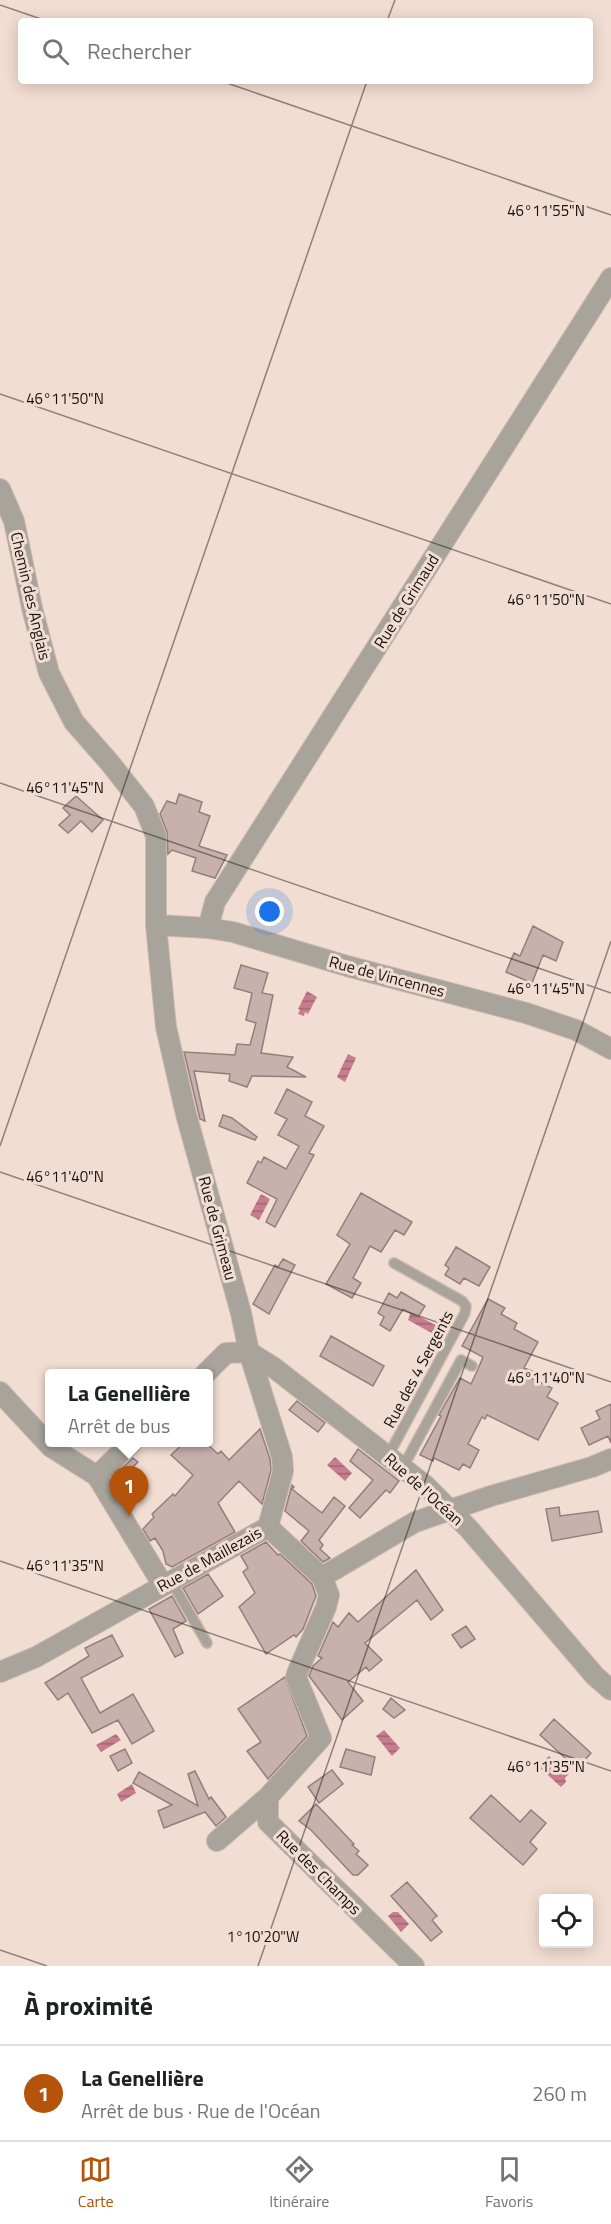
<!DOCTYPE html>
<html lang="fr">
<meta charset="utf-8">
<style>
:root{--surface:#fff;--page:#f2f2f2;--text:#202124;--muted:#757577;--line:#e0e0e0;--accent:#b45309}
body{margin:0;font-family:"Titillium Web",sans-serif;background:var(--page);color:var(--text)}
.controls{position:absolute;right:18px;bottom:18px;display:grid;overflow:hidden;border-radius:6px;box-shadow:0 3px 15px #0003}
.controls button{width:54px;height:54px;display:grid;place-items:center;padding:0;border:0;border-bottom:2px solid var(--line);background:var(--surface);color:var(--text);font:30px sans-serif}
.you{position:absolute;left:270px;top:912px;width:21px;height:21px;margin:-15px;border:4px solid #fff;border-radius:50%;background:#1a73e8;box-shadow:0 0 0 9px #1a73e833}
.badge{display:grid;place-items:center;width:39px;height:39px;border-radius:50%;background:var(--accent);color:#fff;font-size:20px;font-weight:700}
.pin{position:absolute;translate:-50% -50px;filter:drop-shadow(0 2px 3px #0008)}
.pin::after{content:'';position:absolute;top:32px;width:21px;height:18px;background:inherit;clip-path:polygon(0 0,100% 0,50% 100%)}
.popup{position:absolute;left:45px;top:1369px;width:168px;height:78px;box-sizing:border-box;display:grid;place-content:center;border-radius:6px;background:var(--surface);filter:drop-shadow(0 2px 4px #0005);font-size:20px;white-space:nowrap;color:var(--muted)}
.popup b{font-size:22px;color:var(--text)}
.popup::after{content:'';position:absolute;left:50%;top:100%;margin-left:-12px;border:12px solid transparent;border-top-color:var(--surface)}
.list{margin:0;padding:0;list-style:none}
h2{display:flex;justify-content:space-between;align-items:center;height:78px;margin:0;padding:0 24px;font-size:26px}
h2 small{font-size:20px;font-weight:400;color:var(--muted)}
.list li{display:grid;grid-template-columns:39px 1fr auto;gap:18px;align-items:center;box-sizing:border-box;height:96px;padding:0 24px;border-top:2px solid var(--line)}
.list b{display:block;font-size:22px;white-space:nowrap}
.list p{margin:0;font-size:20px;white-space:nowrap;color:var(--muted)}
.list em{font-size:20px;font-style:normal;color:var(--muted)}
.icon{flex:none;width:33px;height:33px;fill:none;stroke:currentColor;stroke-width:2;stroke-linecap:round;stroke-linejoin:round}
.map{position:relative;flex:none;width:611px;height:1966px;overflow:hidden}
.search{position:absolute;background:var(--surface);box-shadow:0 3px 15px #0003;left:18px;right:18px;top:18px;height:66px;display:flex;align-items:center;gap:15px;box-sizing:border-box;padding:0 21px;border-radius:6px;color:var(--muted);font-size:22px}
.sheet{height:174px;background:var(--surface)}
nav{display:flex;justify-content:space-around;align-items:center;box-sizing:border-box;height:84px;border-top:2px solid var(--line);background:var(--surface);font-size:16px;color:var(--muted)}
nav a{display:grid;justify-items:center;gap:3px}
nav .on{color:var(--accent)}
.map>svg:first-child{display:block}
.water{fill:url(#water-rules)}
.building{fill:#c8b0ad;stroke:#947e7b;stroke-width:1.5}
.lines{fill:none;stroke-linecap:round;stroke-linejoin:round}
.lane-casing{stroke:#cbb8af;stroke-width:12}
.street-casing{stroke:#cbb8af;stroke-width:22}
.lane{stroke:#a8a39b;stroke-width:9}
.street{stroke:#a8a39b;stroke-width:20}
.ticks{fill:none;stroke:#17110d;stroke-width:1.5;stroke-opacity:0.45}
.labels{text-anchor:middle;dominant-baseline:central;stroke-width:6;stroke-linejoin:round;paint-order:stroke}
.street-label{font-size:16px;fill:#17110d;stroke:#f2ddd2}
.ticks-label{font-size:15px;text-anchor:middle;fill:#17110d;stroke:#f2ddd2;stroke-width:6;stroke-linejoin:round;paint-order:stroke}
</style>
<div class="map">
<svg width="611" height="1966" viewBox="0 0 611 1966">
<defs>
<pattern id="water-rules" width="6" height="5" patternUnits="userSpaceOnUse" patternTransform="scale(1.5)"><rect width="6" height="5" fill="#c67d8e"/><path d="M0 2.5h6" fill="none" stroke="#a06572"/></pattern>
</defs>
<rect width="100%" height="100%" fill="#f2ddd2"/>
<path class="water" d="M 307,991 L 317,997 L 308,1014 L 305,1012 L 304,1016 L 298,1014 L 300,1010 L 298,1009 Z
M 348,1054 L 356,1058 L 345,1082 L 337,1077 Z
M 261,1194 L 270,1199 L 259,1220 L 250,1215 Z
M 411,1312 L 443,1329 L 439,1337 L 408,1320 Z
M 335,1457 L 352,1473 L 345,1481 L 327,1465 Z
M 384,1730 L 400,1748 L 392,1756 L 376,1736 Z
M 116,1734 L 121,1740 L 101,1752 L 96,1745 Z
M 549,1756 L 569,1774 L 565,1778 L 566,1782 L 561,1787 L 539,1767 Z
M 132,1784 L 136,1793 L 121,1802 L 117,1794 Z
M 393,1912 L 398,1912 L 409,1924 L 401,1932 L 388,1916 Z"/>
<path class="building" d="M 179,794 L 202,802 L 199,812 L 210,816 L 199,846 L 227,855 L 215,878 L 192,871 L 196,858 L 172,850 L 168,854 L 167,832 L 160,814 L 167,801 L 176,804 Z
M 76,796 L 103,820 L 92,832 L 81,821 L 68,833 L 59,825 L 70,815 L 63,808 Z
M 533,926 L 563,942 L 556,961 L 543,955 L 532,983 L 506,972 L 514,953 L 520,956 Z
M 241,965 L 268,973 L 262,993 L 273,995 L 261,1053 L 293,1057 L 287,1067 L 306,1077 L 252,1076 L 247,1087 L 229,1081 L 230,1074 L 194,1071 L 205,1121 L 200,1119 L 184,1052 L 235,1055 L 237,1044 L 250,1045 L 256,1023 L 246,1020 L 252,993 L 234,988 Z
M 287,1089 L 312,1102 L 305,1116 L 324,1126 L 309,1153 L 314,1155 L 275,1227 L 266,1222 L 277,1199 L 247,1183 L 258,1161 L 261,1163 L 264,1157 L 286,1169 L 299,1146 L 278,1135 L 287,1119 L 275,1113 Z
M 223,1115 L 232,1118 L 257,1137 L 255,1140 L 219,1126 Z
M 361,1193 L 412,1222 L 404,1235 L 395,1230 L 381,1252 L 370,1246 L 353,1278 L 361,1283 L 352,1298 L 326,1284 L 350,1244 L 337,1235 Z
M 456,1247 L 490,1267 L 479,1286 L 464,1278 L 460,1284 L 445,1275 L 449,1268 L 445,1265 Z
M 283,1259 L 295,1265 L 269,1314 L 253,1304 L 275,1265 L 278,1267 Z
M 401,1292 L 425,1306 L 418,1317 L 403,1309 L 390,1331 L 380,1325 L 384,1317 L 378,1313 L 389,1293 L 397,1298 Z
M 488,1299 L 505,1308 L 501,1314 L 517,1323 L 514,1329 L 538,1342 L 524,1368 L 532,1371 L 529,1377 L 552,1388 L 547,1397 L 558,1403 L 538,1440 L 487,1415 L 485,1419 L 482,1417 L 468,1444 L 479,1450 L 470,1468 L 463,1464 L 459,1470 L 434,1458 L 433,1461 L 420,1455 L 441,1416 L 439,1415 L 460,1378 L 471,1384 L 478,1369 L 483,1357 L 462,1346 Z
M 331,1336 L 384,1366 L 373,1386 L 320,1356 Z
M 297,1401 L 325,1423 L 318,1432 L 289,1410 Z
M 611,1404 L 611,1443 L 608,1436 L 589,1445 L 581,1428 L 600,1419 L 596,1411 Z
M 260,1429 L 270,1459 L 271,1470 L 262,1504 L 239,1481 L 218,1503 L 235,1532 L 172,1567 L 166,1564 L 163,1551 L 155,1538 L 150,1541 L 143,1529 L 154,1517 L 152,1514 L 173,1494 L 175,1496 L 193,1475 L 171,1455 L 184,1443 L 206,1443 L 218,1454 L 221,1451 L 229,1460 Z
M 358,1449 L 399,1481 L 390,1493 L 386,1490 L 360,1518 L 349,1508 L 373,1480 L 350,1461 Z
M 133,1458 L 138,1462 L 116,1484 L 112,1478 Z
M 292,1485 L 294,1487 L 292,1489 L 322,1513 L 334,1497 L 345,1506 L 319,1540 L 323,1545 L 320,1549 L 330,1558 L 323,1562 L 301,1541 L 309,1531 L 285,1511 Z
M 559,1507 L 560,1516 L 598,1511 L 602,1532 L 552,1541 L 546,1509 Z
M 266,1542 L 278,1555 L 280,1554 L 312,1584 L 316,1596 L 303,1629 L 296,1637 L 294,1635 L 266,1654 L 239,1607 L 255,1593 L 243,1572 L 248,1568 L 241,1556 Z
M 416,1570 L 443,1610 L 431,1620 L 417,1600 L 365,1643 L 382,1660 L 369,1671 L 366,1667 L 348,1682 L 363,1701 L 342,1720 L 309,1676 L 313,1666 L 322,1658 L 318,1656 L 333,1622 L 338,1627 L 349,1613 L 358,1622 Z
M 208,1574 L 223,1596 L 198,1614 L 183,1588 Z
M 172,1596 L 186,1621 L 173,1629 L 183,1653 L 175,1657 L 149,1609 Z
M 466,1626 L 475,1639 L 461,1648 L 452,1635 Z
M 112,1635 L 123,1656 L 81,1678 L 100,1713 L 133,1694 L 154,1731 L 132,1744 L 118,1720 L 92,1733 L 68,1693 L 58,1700 L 45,1683 L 89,1656 L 85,1648 Z
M 285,1677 L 307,1736 L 268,1779 L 247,1751 L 261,1742 L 238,1709 Z
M 391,1698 L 405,1710 L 394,1718 L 383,1709 Z
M 554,1719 L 591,1753 L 577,1769 L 540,1735 Z
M 125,1749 L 132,1763 L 118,1771 L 110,1756 Z
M 346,1749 L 375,1757 L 371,1775 L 340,1767 Z
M 332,1770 L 343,1784 L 319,1803 L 308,1787 Z
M 195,1771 L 209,1799 L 211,1797 L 226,1817 L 216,1826 L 205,1812 L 164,1828 L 158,1811 L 172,1805 L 133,1783 L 139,1772 L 198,1806 L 188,1774 Z
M 491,1795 L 520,1822 L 531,1810 L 546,1823 L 530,1842 L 537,1849 L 523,1865 L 470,1818 Z
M 316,1804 L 354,1844 L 352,1845 L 359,1851 L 356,1854 L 368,1865 L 358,1875 L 353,1875 L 311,1830 L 299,1821 Z
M 407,1882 L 437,1916 L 432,1920 L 442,1932 L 431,1941 L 391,1896 Z"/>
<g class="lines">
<g class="lane-casing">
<path id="lane" d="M 388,1456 L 465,1313 L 466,1306 L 462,1301 L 394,1263
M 403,1467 L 461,1360 L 472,1366
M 171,1581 L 207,1643"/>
</g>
<g class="street-casing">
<path id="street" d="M 0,489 L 14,521 L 32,608 L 49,673 L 74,722 L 110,763 L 144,806 L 156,836 L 156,925 L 166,1027 L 186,1114 L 241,1313 L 249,1352 L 282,1457 L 283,1471 L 268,1527
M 156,925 L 208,928 L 233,932 L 347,966 L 526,1013 L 576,1030 L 611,1049
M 208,928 L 215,902 L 611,278
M 205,1374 L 226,1353 L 249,1352 L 273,1367 L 426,1486 L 469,1529 L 595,1676 L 611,1690
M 0,1392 L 51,1447 L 97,1476 L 132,1442
M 97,1476 L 163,1585
M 0,1672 L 36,1657 L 268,1527 L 322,1577 L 415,1522 L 491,1496 L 592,1467 L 611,1459
M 268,1797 L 268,1822 L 414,1966
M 217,1841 L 268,1797 L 321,1738 L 296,1677 L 298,1671 L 326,1607 L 329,1595 L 322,1577"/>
</g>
<use href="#lane" class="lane"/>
<use href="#street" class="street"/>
</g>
<path class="ticks" d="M 0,5 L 47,21M 387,21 L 395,0M 221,81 L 611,215M 0,394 L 611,604M 0,783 L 611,993M 0,1146 L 367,81M 0,1172 L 611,1382M 0,1561 L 611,1771M 0,1950 L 47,1966M 258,1966 L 611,941"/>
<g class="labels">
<g class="street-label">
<text transform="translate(31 596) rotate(77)">Chemin des Anglais</text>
<text transform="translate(406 601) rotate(-58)">Rue de Grimaud</text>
<text transform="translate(387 976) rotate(15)">Rue de Vincennes</text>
<text transform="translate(218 1228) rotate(75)">Rue de Grimeau</text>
<text transform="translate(418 1369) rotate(-62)">Rue des 4 Sergents</text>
<text transform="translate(424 1489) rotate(42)">Rue de l'Océan</text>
<text transform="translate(209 1559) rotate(-29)">Rue de Maillezais</text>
<text transform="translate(319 1872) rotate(45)">Rue des Champs</text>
</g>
</g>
<g class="ticks-label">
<text x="546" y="216">46°11'55"N</text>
<text x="65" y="404">46°11'50"N</text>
<text x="546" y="605">46°11'50"N</text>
<text x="65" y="793">46°11'45"N</text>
<text x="546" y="994">46°11'45"N</text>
<text x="65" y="1182">46°11'40"N</text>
<text x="546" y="1383">46°11'40"N</text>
<text x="65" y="1571">46°11'35"N</text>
<text x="546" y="1772">46°11'35"N</text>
<text x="263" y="1942">1°10'20"W</text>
</g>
</svg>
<div class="controls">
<button><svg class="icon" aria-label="locate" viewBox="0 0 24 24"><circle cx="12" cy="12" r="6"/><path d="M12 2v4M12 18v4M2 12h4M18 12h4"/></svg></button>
</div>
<div class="you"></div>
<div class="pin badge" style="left:129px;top:1516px">1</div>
<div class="popup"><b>La Genellière</b>Arrêt de bus</div>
<div class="search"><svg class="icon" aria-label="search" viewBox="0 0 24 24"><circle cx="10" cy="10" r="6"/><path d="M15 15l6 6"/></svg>Rechercher</div>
</div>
<section class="sheet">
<h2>À proximité<small></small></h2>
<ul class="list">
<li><span class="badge">1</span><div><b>La Genellière</b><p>Arrêt de bus · Rue de l'Océan</p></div><em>260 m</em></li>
</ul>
</section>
<nav>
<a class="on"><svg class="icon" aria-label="map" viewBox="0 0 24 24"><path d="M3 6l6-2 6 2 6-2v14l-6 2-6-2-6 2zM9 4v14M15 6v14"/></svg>Carte</a>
<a><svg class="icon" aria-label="directions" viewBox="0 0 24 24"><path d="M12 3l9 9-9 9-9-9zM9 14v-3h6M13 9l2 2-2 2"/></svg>Itinéraire</a>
<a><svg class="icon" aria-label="saved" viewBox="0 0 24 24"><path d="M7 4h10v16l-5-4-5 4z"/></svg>Favoris</a>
</nav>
